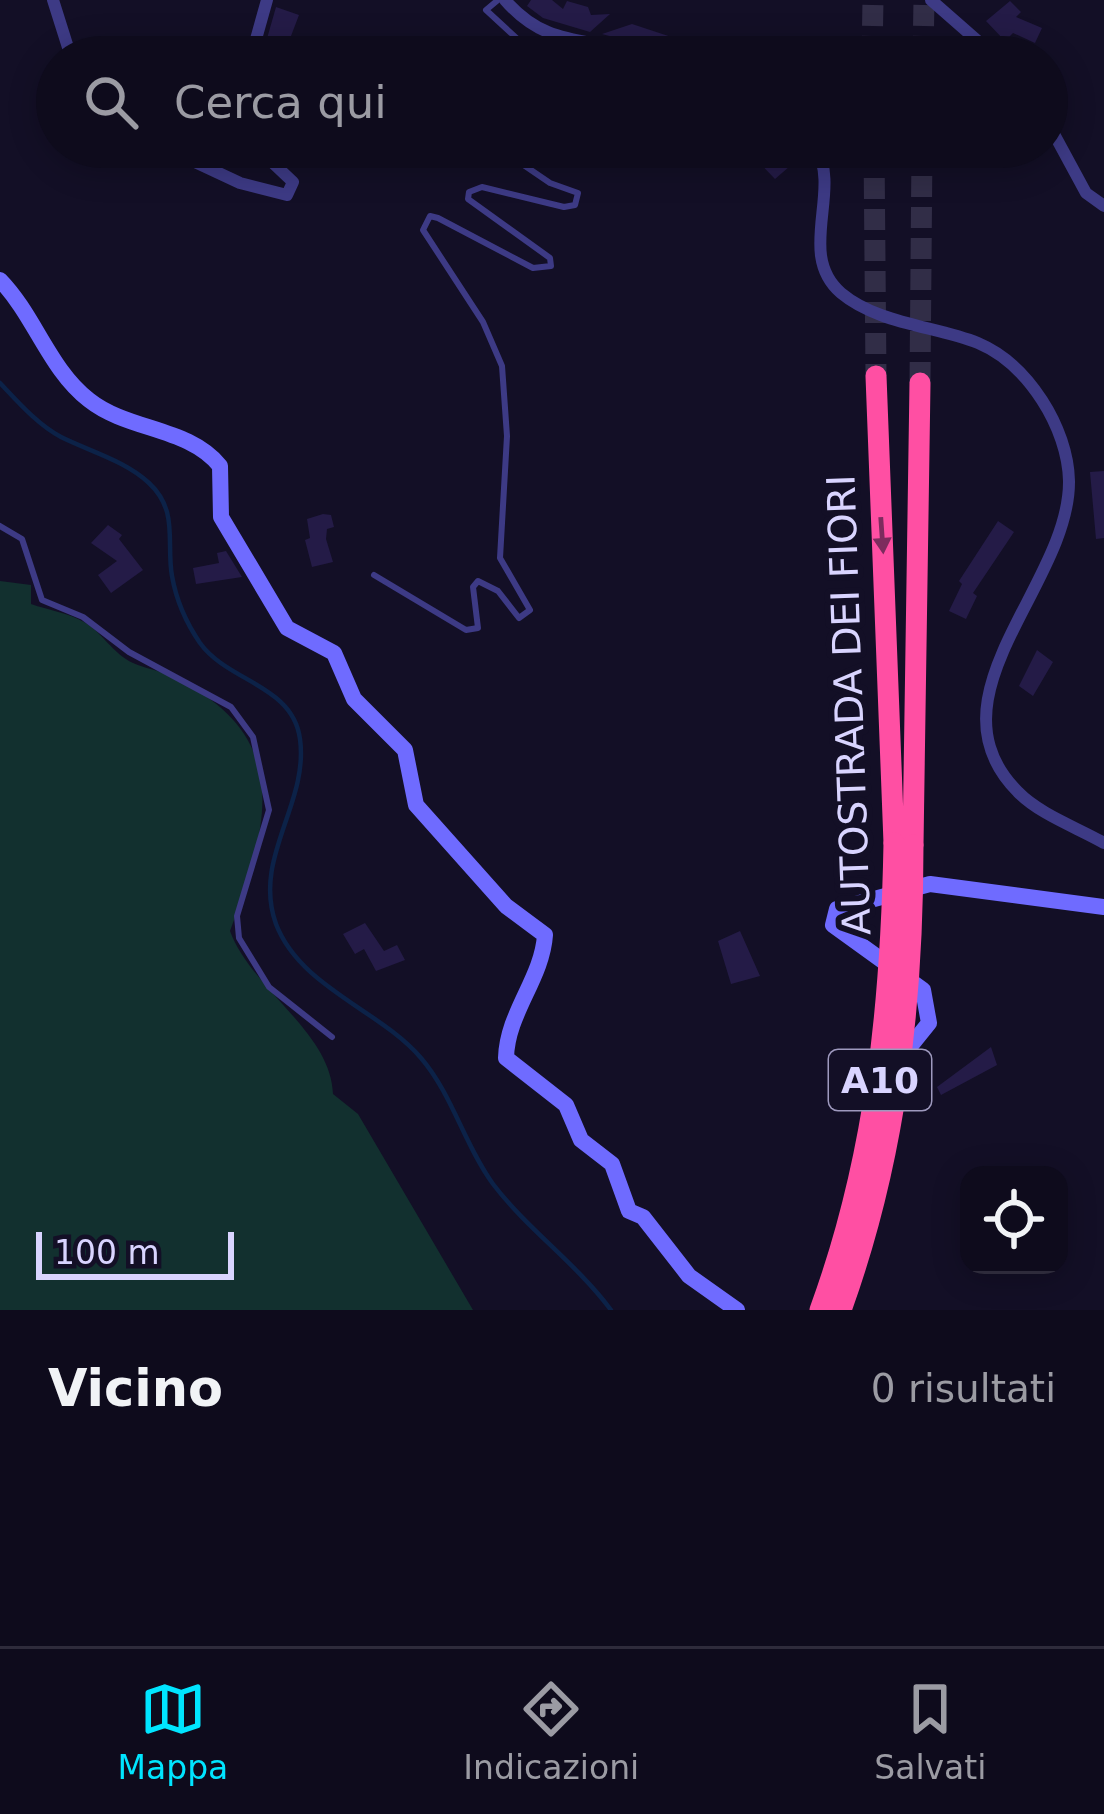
<!DOCTYPE html>
<html lang="it">
<style>
:root{--surface:#0e0b1c;--page:#171425;--text:#f1f3f6;--muted:#9b9ba3;--line:#2e2b3b;--accent:#00e5ff}
body{margin:0;font-family:"DejaVu Sans",sans-serif;background:var(--page);color:var(--text)}
.controls{position:absolute;right:36px;bottom:36px;display:grid;overflow:hidden;border-radius:24px;box-shadow:0 6px 30px #0003}
.controls button{width:108px;height:108px;display:grid;place-items:center;padding:0;border:0;border-bottom:3px solid var(--line);background:var(--surface);color:var(--text);font:60px sans-serif}
.scale{position:absolute;left:36px;bottom:30px;width:198px;box-sizing:border-box;padding-left:12px;border:6px solid #d9d4ff;border-top:0;font-size:33px;line-height:42px;white-space:nowrap;color:#d9d4ff;-webkit-text-stroke:9px #130f26;paint-order:stroke}
.list{margin:0;padding:0;list-style:none}
h2{display:flex;justify-content:space-between;align-items:center;height:156px;margin:0;padding:0 48px;font-size:51px}
h2 small{font-size:39px;font-weight:400;color:var(--muted)}
.icon{flex:none;width:66px;height:66px;fill:none;stroke:currentColor;stroke-width:2;stroke-linecap:round;stroke-linejoin:round}
.map{position:relative;flex:none;width:1104px;height:1310px;overflow:hidden}
.search{position:absolute;background:var(--surface);box-shadow:0 6px 30px #0003;left:36px;right:36px;top:36px;height:132px;display:flex;align-items:center;gap:30px;box-sizing:border-box;padding:0 42px;border-radius:66px;color:var(--muted);font-size:45px}
.sheet{height:336px;background:var(--surface)}
nav{display:flex;justify-content:space-around;align-items:center;box-sizing:border-box;height:168px;border-top:3px solid var(--line);background:var(--surface);font-size:33px;color:var(--muted)}
nav a{display:grid;justify-items:center;gap:6px}
nav .on{color:var(--accent)}
.map>svg:first-child{display:block}
.green{fill:#12302f}
.lines{fill:none;stroke-linecap:round;stroke-linejoin:round}
.stream{stroke:#0c2248;stroke-width:4.5}
.building{fill:#241b47}
.highway-tunnel{stroke:#312d47;stroke-width:21;stroke-dasharray:21 10;stroke-linecap:butt}
.lane{stroke:#3d3a85;stroke-width:6}
.street{stroke:#3d3a85;stroke-width:12}
.secondary{stroke:#6f6bff;stroke-width:16}
.highway{stroke:#ff4fa3;stroke-width:21}
.highway-bridge{stroke:#ff4fa3;stroke-width:21}
.oneway{fill:#7d2c5e}
.labels{text-anchor:middle;dominant-baseline:central;stroke-width:12;stroke-linejoin:round;paint-order:stroke}
.shield{fill:#130f26;stroke:#9e99be;stroke-width:3}
.shield-label{font-size:36px;font-weight:bold;fill:#d9d4ff}
.street-label{font-size:39px;fill:#d9d4ff;stroke:#130f26}
</style>
<div class="map">
<svg width="1104" height="1310" viewBox="0 0 1104 1310">
<rect width="100%" height="100%" fill="#130f26"/>
<path class="green" d="M 0,581 L 31,585 L 31,604 C 48,610 69,613 84,622 C 102,632 113,654 133,663 C 144,668 157,670 168,675 C 295,733 270,822 230,931 C 252,990 331,1032 333,1094 L 358,1114 L 473,1310 L 0,1310 Z"/>
<g class="lines">
<path class="stream" d="M 0,383 C 18,402 38,425 61,437 C 89,451 126,461 149,483 C 179,511 166,542 172,576 C 176,599 187,624 200,643 C 228,682 293,685 300,739 C 309,804 252,858 276,924 C 300,987 380,1010 421,1058 C 452,1094 465,1146 493,1184 C 528,1230 576,1263 611,1310"/>
</g>
<path class="building" d="M 531,0 L 552,0 L 563,9 L 567,1 L 588,7 L 591,15 L 610,14 L 590,32 L 543,18 L 527,6 Z
M 1010,1 L 1021,12 L 1016,17 L 1042,28 L 1035,43 L 1013,33 L 1005,41 L 986,21 Z
M 276,7 L 299,15 L 283,57 L 264,49 Z
M 632,24 L 726,55 L 726,57 L 658,57 L 650,47 L 602,34 Z
M 757,147 L 771,147 L 782,157 L 798,147 L 804,154 L 775,179 L 750,153 Z
M 1104,471 L 1104,538 L 1096,539 L 1090,472 Z
M 323,514 L 331,515 L 334,527 L 327,529 L 326,539 L 333,562 L 312,567 L 305,540 L 310,538 L 307,519 Z
M 998,521 L 1014,532 L 973,593 L 977,596 L 966,619 L 949,611 L 962,584 L 959,581 Z
M 108,525 L 122,535 L 119,539 L 143,570 L 111,593 L 98,575 L 117,561 L 91,543 Z
M 226,551 L 242,577 L 196,584 L 193,568 L 219,563 L 217,553 Z
M 1037,650 L 1053,662 L 1033,696 L 1019,686 Z
M 365,923 L 384,951 L 397,945 L 405,960 L 376,971 L 364,949 L 355,954 L 343,934 Z
M 740,931 L 760,976 L 731,984 L 718,941 Z
M 991,1047 L 997,1065 L 941,1095 L 937,1087 Z"/>
<g class="lines">
<path class="highway-tunnel" d="M 872,57 L 873,0
M 923,57 L 924,0
M 874,147 L 876,376
M 920,383 L 922,147"/>
<path class="lane" d="M 498,0 L 486,10 L 537,57
M 0,526 L 22,539 L 42,600 L 83,617 L 129,652 L 231,707 L 253,737 L 269,810 L 237,916 L 239,938 L 269,987 L 332,1037
M 374,575 L 466,630 L 478,628 L 473,587 L 478,581 L 498,591 L 519,618 L 530,610 L 500,558 L 507,436 L 502,366 L 483,322 L 423,230 L 430,216 L 438,218 L 533,268 L 551,266 L 550,258 L 468,199 L 469,192 L 482,187 L 564,207 L 575,205 L 578,193 L 550,183 L 497,147"/>
<path class="street" d="M 53,0 L 71,57
M 505,0 C 549,51 591,35 647,57
M 931,0 L 996,57
M 251,57 L 267,0
M 1047,121 L 1086,193 L 1104,206
M 163,147 L 240,183 L 287,195 L 293,182 L 256,147
M 816,147 C 842,192 796,254 841,293 C 878,324 935,326 978,343 C 1028,364 1068,428 1069,481 C 1070,585 923,697 1018,792 C 1039,814 1078,828 1104,843"/>
<path class="secondary" d="M 0,280 C 35,316 49,369 89,400 C 128,431 189,427 220,466 L 221,517 L 287,628 L 334,653 L 354,699 L 405,750 L 416,805 L 506,906 L 545,935 C 542,979 507,1013 506,1058 L 566,1105 L 581,1140 L 612,1164 L 629,1211 L 643,1217 L 689,1276 L 737,1310
M 900,1059 L 929,1023 L 923,990 L 833,925 L 837,909 L 930,884 L 1104,907"/>
<path class="highway" d="M 876,376 L 894,843
M 913,845 L 920,383"/>
<path class="highway-bridge" d="M 820,1310 C 876,1157 891,1005 894,843
M 841,1310 C 896,1158 913,1005 913,845"/>
</g>
<defs><path id="oneway-solid" d="M-6-.8H1V-3.2L6.5 0L1 3.2V.8H-6Z" transform="scale(3)"/></defs>
<use class="oneway" href="#oneway-solid" transform="translate(882 535) rotate(86)"/>
<g class="labels">
<rect class="shield" x="829" y="1050" width="102" height="60" rx="9"/>
<g class="shield-label">
<text x="880" y="1080">A10</text>
</g>
<g class="street-label">
<text transform="translate(849 705) rotate(-92)">AUTOSTRADA DEI FIORI</text>
</g>
</g>
</svg>
<div class="controls">
<button><svg class="icon" aria-label="locate" viewBox="0 0 24 24"><circle cx="12" cy="12" r="6"/><path d="M12 2v4M12 18v4M2 12h4M18 12h4"/></svg></button>
</div>
<div class="scale">100 m</div>
<div class="search"><svg class="icon" aria-label="search" viewBox="0 0 24 24"><circle cx="10" cy="10" r="6"/><path d="M15 15l6 6"/></svg>Cerca qui</div>
</div>
<section class="sheet">
<h2>Vicino<small>0 risultati</small></h2>
<ul class="list">
</ul>
</section>
<nav>
<a class="on"><svg class="icon" aria-label="map" viewBox="0 0 24 24"><path d="M3 6l6-2 6 2 6-2v14l-6 2-6-2-6 2zM9 4v14M15 6v14"/></svg>Mappa</a>
<a><svg class="icon" aria-label="directions" viewBox="0 0 24 24"><path d="M12 3l9 9-9 9-9-9zM9 14v-3h6M13 9l2 2-2 2"/></svg>Indicazioni</a>
<a><svg class="icon" aria-label="saved" viewBox="0 0 24 24"><path d="M7 4h10v16l-5-4-5 4z"/></svg>Salvati</a>
</nav>
